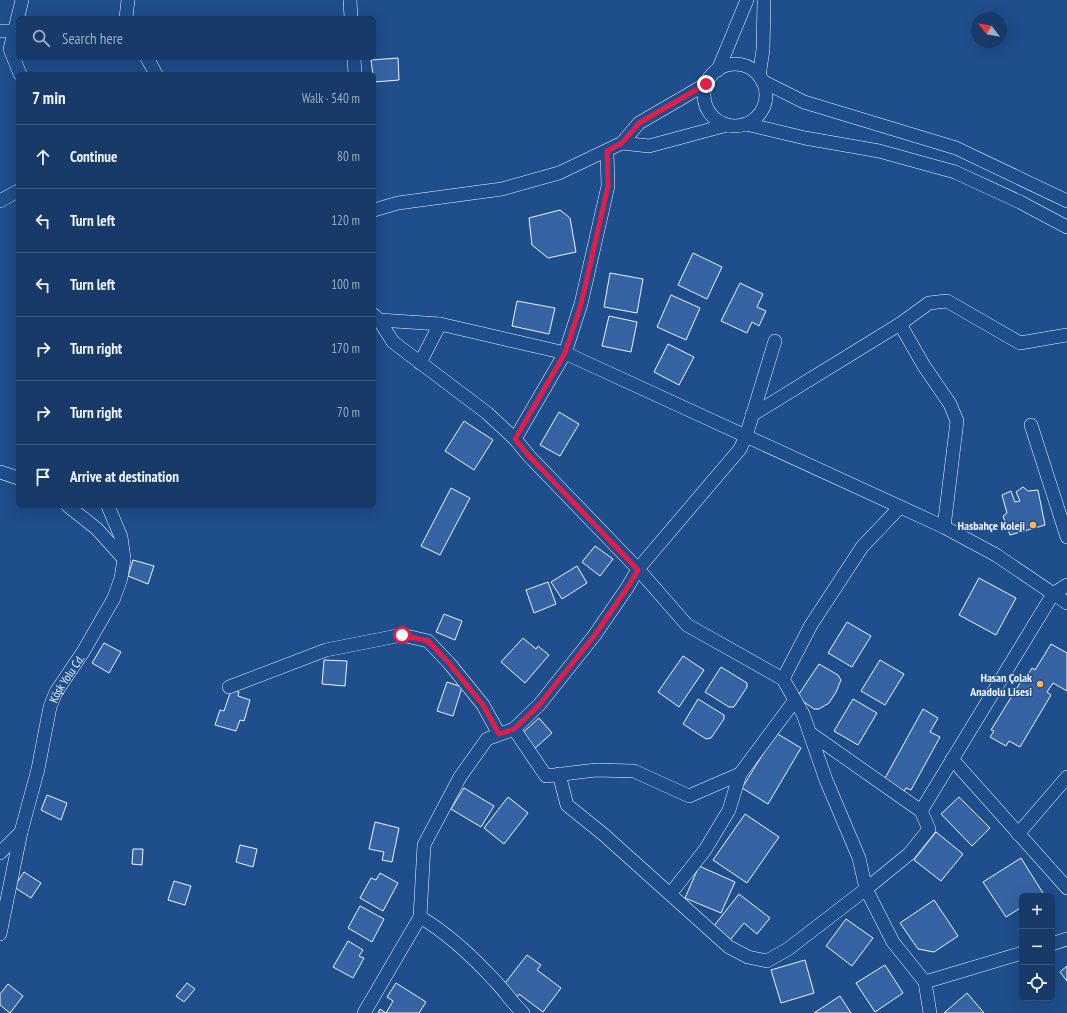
<!DOCTYPE html>
<meta charset="utf-8">
<style>
:root{--surface:#173a69;--page:#244571;--text:#f1f3f6;--muted:#9eadc0;--line:#36547d}
body{margin:0;font-family:"PT Sans Narrow",sans-serif;background:var(--page);color:var(--text)}
.controls{position:absolute;right:12px;bottom:12px;display:grid;overflow:hidden;border-radius:6px;box-shadow:0 4px 16px #0002}
.controls button{width:36px;height:36px;display:grid;place-items:center;padding:0;border:0;border-bottom:1px solid var(--line);background:var(--surface);color:var(--text);font:20px sans-serif}
.compass{position:absolute;left:971px;top:12px;width:36px;height:36px;border-radius:50%;background:var(--surface);box-shadow:0 4px 16px #0002;rotate:301deg}
.stop{position:absolute;width:12px;height:12px;margin:-9px;border:3px solid #e11d48;border-radius:50%;background:#fff}
.stop.end{background:#e11d48;border-color:#fff;box-shadow:0 1px 4px #0008}
.list{margin:0;padding:0;list-style:none}
h2{display:flex;justify-content:space-between;align-items:center;height:52px;margin:0;padding:0 16px;font-size:17px}
h2 small{font-size:13px;font-weight:400;color:var(--muted)}
.list li{display:grid;grid-template-columns:26px 1fr auto;gap:12px;align-items:center;box-sizing:border-box;height:64px;padding:0 16px;border-top:1px solid var(--line)}
.list b{display:block;font-size:15px;white-space:nowrap}
.list em{font-size:13px;font-style:normal;color:var(--muted)}
.icon{flex:none;width:22px;height:22px;fill:none;stroke:currentColor;stroke-width:2;stroke-linecap:round;stroke-linejoin:round}
.map{position:relative;flex:none;width:1067px;height:1013px;overflow:hidden}
.search{position:absolute;background:var(--surface);box-shadow:0 4px 16px #0002;left:16px;top:16px;width:360px;height:44px;display:flex;align-items:center;gap:10px;box-sizing:border-box;padding:0 14px;border-radius:6px;color:var(--muted);font-size:15px}
.panel{position:absolute;background:var(--surface);box-shadow:0 4px 16px #0002;left:16px;top:72px;width:360px;height:436px;border-radius:6px}
.map>svg:first-child{display:block}
.building{fill:#3563a3;stroke:#f2f6ff}
.lines{fill:none;stroke-linecap:round;stroke-linejoin:round}
.minor-casing{stroke:#f2f6ff;stroke-width:14}
.minor{stroke:#1f4e8c;stroke-width:13}
.route{stroke:#e11d48;stroke-width:5}
.poi-dot{fill:#ffb74d;stroke:#1f4e8c;stroke-width:1.5}
.labels{text-anchor:middle;dominant-baseline:central;stroke-width:3;stroke-linejoin:round;paint-order:stroke}
.poi-label{font-size:12px;font-weight:bold;fill:#f2f6ff;stroke:#1f4e8c;text-anchor:end}
.street-label{font-size:12px;fill:#f2f6ff;stroke:#1f4e8c}
</style>
<div class="map">
<svg width="1067" height="1013" viewBox="0 0 1067 1013">
<rect width="100%" height="100%" fill="#1f4e8c"/>
<path class="building" d="M 398,58 L 399,80 L 374,82 L 371,60 Z
M 560,210 L 570,218 L 576,252 L 548,258 L 532,245 L 529,218 Z
M 693,253 L 722,267 L 707,299 L 678,285 Z
M 610,273 L 643,279 L 637,313 L 604,307 Z
M 740,283 L 763,294 L 757,307 L 766,311 L 759,326 L 752,322 L 747,333 L 721,321 Z
M 671,295 L 700,308 L 686,340 L 657,327 Z
M 517,301 L 555,308 L 549,334 L 512,326 Z
M 609,316 L 637,322 L 631,352 L 602,346 Z
M 668,344 L 694,357 L 679,385 L 654,372 Z
M 559,412 L 579,424 L 560,456 L 540,445 Z
M 464,421 L 493,440 L 474,470 L 445,451 Z
M 1023,487 L 1028,491 L 1038,490 L 1045,525 L 1010,535 L 1003,516 L 1007,513 L 1002,495 L 1011,491 L 1015,502 L 1020,501 L 1016,492 Z
M 451,488 L 470,498 L 440,555 L 421,546 Z
M 595,546 L 613,559 L 600,576 L 582,562 Z
M 133,560 L 154,566 L 148,584 L 128,576 Z
M 577,566 L 587,583 L 562,599 L 551,582 Z
M 979,578 L 1016,598 L 996,635 L 959,615 Z
M 548,582 L 556,604 L 534,613 L 526,590 Z
M 444,614 L 462,621 L 455,640 L 436,632 Z
M 847,622 L 871,636 L 852,667 L 828,653 Z
M 523,638 L 536,649 L 538,646 L 549,655 L 525,683 L 501,662 Z
M 104,643 L 121,652 L 109,673 L 92,663 Z
M 1051,644 L 1067,653 L 1067,691 L 1053,683 L 1047,692 L 1051,695 L 1020,747 L 1009,741 L 1006,746 L 990,737 L 994,731 L 991,730 L 1023,678 L 1025,679 L 1032,668 L 1035,670 Z
M 683,656 L 704,670 L 679,707 L 658,692 Z
M 324,660 L 347,661 L 345,686 L 322,684 Z
M 880,660 L 904,674 L 885,705 L 861,691 Z
M 819,664 L 838,675 L 841,680 L 836,692 L 829,703 L 819,709 L 814,709 L 797,697 Z
M 721,667 L 747,683 L 747,687 L 734,707 L 729,707 L 705,692 Z
M 447,682 L 462,687 L 453,716 L 437,711 Z
M 231,690 L 239,692 L 238,696 L 250,700 L 244,721 L 240,720 L 236,731 L 215,725 L 220,710 L 224,711 Z
M 698,699 L 724,715 L 724,719 L 711,738 L 706,739 L 683,724 Z
M 853,699 L 877,713 L 858,745 L 834,731 Z
M 923,709 L 938,718 L 930,732 L 940,737 L 911,790 L 906,788 L 904,791 L 884,780 Z
M 539,718 L 552,733 L 533,750 L 520,735 Z
M 776,733 L 801,748 L 768,804 L 742,788 Z
M 464,788 L 494,806 L 481,827 L 451,809 Z
M 47,795 L 67,803 L 61,820 L 41,810 Z
M 508,797 L 528,813 L 504,844 L 484,828 Z
M 959,797 L 990,828 L 972,846 L 941,814 Z
M 745,814 L 779,837 L 747,883 L 713,860 Z
M 375,822 L 399,828 L 392,862 L 382,860 L 384,852 L 369,849 Z
M 936,832 L 963,854 L 941,881 L 914,860 Z
M 240,845 L 257,849 L 253,867 L 236,862 Z
M 133,849 L 143,849 L 142,865 L 132,864 Z
M 1021,858 L 1043,893 L 1038,896 L 1022,896 L 1022,907 L 1006,917 L 983,882 Z
M 699,866 L 735,882 L 721,913 L 685,898 Z
M 24,872 L 41,883 L 31,898 L 14,887 Z
M 380,873 L 398,883 L 383,911 L 360,898 L 371,878 L 376,880 Z
M 174,881 L 191,886 L 185,905 L 168,900 Z
M 739,894 L 770,918 L 757,934 L 744,923 L 730,940 L 713,927 Z
M 934,900 L 958,936 L 934,952 L 918,949 L 900,923 Z
M 360,906 L 384,919 L 372,942 L 348,928 Z
M 846,919 L 873,938 L 852,966 L 826,946 Z
M 348,941 L 363,950 L 359,956 L 364,958 L 353,978 L 333,967 Z
M 527,955 L 541,965 L 537,970 L 561,988 L 543,1012 L 519,994 L 516,998 L 502,987 Z
M 805,960 L 814,993 L 781,1003 L 771,970 Z
M 885,965 L 903,993 L 875,1012 L 856,983 Z
M 1067,966 L 1067,981 L 1060,972 Z
M 187,983 L 195,989 L 184,1002 L 176,996 Z
M 396,983 L 426,1002 L 419,1013 L 378,1013 L 380,1009 L 386,1013 L 393,1001 L 387,997 Z
M 8,984 L 23,996 L 10,1013 L 0,1005 L 0,994 Z
M 967,993 L 984,1013 L 944,1013 Z
M 840,996 L 851,1013 L 814,1013 Z"/>
<g class="lines">
<g class="minor-casing">
<g id="minor">
<path d="M 350,0 L 351,18"/>
<path d="M 126,18 L 128,0"/>
<path d="M 0,31 L 14,31"/>
<path d="M 147,58 L 156,74"/>
<path d="M 354,58 L 355,74"/>
<circle cx="735" cy="95" r="31"/>
<path d="M 718,70 L 747,0"/>
<path d="M 20,74 L 10,49 L 22,0"/>
<path d="M 759,76 L 763,50 L 764,0"/>
<path d="M 762,81 L 804,102 L 956,148 L 1067,201"/>
<path d="M 746,124 L 805,138 L 879,151 L 955,172 L 1020,202 L 1067,227"/>
<path d="M 622,143 L 649,146 L 727,125"/>
<path d="M 0,201 L 18,191"/>
<path d="M 374,210 L 398,203 L 502,189 L 559,173 L 622,143 L 639,123 L 706,84"/>
<path d="M 374,315 L 379,320 L 393,342 L 487,413 L 515,439 L 529,456 L 638,569 L 687,625 L 783,679 L 803,714 L 826,780 L 859,858 L 866,889 L 893,942 L 925,982 L 930,1013"/>
<path d="M 379,320 L 440,324 L 565,353 L 944,527 L 996,555 L 1067,603"/>
<path d="M 900,324 L 924,366 L 950,404 L 957,421 L 944,527"/>
<path d="M 420,363 L 440,324"/>
<path d="M 752,415 L 900,324 L 929,303 L 947,301 L 1020,343 L 1067,335"/>
<path d="M 1031,425 L 1067,537"/>
<path d="M 515,439 L 565,353 L 581,304 L 608,186 L 607,151"/>
<path d="M 0,472 L 18,478"/>
<path d="M 68,506 L 97,529 L 124,559"/>
<path d="M 783,679 L 811,625 L 862,547 L 900,507"/>
<path d="M 229,687 L 326,650 L 402,635 L 428,641 L 449,663 L 483,705 L 499,734"/>
<path d="M 514,729 L 546,776 L 596,770 L 634,771 L 689,796 L 740,774 L 795,700"/>
<path d="M 810,733 L 921,811 L 1053,594 L 1067,585"/>
<path d="M 952,759 L 1067,888"/>
<path d="M 559,774 L 567,805 L 603,834 L 729,947 L 748,957 L 767,961 L 788,949 L 866,889 L 909,854 L 929,829 L 921,811"/>
<path d="M 1018,834 L 1067,777"/>
<path id="s1" d="M 0,853 L 21,832 L 38,769 L 50,707 L 56,692 L 83,652 L 114,598 L 121,578 L 124,559 L 121,537 L 108,506"/>
<path d="M 671,893 L 705,850 L 729,810 L 740,774"/>
<path d="M 420,917 C 447,933 473,957 495,981 C 505,991 512,1003 523,1013"/>
<path d="M 0,934 L 21,832"/>
<path d="M 1052,944 L 1067,939"/>
<path d="M 925,982 L 1022,953"/>
<path d="M 364,1013 L 420,917 L 424,845 L 460,777 L 487,739 L 514,729 L 539,705 L 594,636 L 627,588 L 638,569 L 740,449 L 746,436 L 775,341"/>
</g>
</g>
<use href="#minor" class="minor"/>
</g>
<g class="lines">
<path class="route" d="M 402,635 L 428,641 L 449,663 L 483,705 L 499,734 L 514,729 L 539,705 L 594,636 L 627,588 L 638,570 L 529,456 L 515,439 L 565,353 L 581,304 L 608,186 L 607,151 L 622,143 L 639,123 L 706,84"/>
</g>
<g class="poi-dot">
<circle cx="1033" cy="525" r="4"/>
<circle cx="1040" cy="684" r="4"/>
</g>
<g class="labels">
<g class="poi-label">
<text x="1025" y="525">Hasbahçe Koleji</text>
<text x="1032" y="677">Hasan Çolak<tspan x="1032" dy="14">Anadolu Lisesi</tspan></text>
</g>
<g class="street-label">
<text stroke="none"><textPath href="#s1" startOffset="191">Köşk Yolu Cd.</textPath></text>
</g>
</g>
</svg>
<div class="controls">
<button>+</button>
<button>−</button>
<button><svg class="icon" aria-label="locate" viewBox="0 0 24 24"><circle cx="12" cy="12" r="6"/><path d="M12 2v4M12 18v4M2 12h4M18 12h4"/></svg></button>
</div>
<svg class="compass" viewBox="-18 -18 36 36"><path d="M0-13l5 13h-10z" fill="#e53935"/><path d="M0 13l5-13h-10z" fill="#9eadc0"/></svg>
<div class="stop" style="left:402px;top:635px"></div>
<div class="stop end" style="left:706px;top:84px"></div>
<div class="search"><svg class="icon" aria-label="search" viewBox="0 0 24 24"><circle cx="10" cy="10" r="6"/><path d="M15 15l6 6"/></svg>Search here</div>
<section class="panel">
<h2>7 min<small>Walk · 540 m</small></h2>
<ul class="list">
<li><svg class="icon" aria-label="ahead" viewBox="0 0 24 24"><path d="M12 20V5M6 11l6-6 6 6"/></svg><div><b>Continue</b></div><em>80 m</em></li>
<li><svg class="icon" aria-label="left" viewBox="0 0 24 24"><path d="M17 20v-9H6M10 6l-5 5 5 5"/></svg><div><b>Turn left</b></div><em>120 m</em></li>
<li><svg class="icon" aria-label="left" viewBox="0 0 24 24"><path d="M17 20v-9H6M10 6l-5 5 5 5"/></svg><div><b>Turn left</b></div><em>100 m</em></li>
<li><svg class="icon" aria-label="right" viewBox="0 0 24 24"><path d="M7 20v-9h11M14 6l5 5-5 5"/></svg><div><b>Turn right</b></div><em>170 m</em></li>
<li><svg class="icon" aria-label="right" viewBox="0 0 24 24"><path d="M7 20v-9h11M14 6l5 5-5 5"/></svg><div><b>Turn right</b></div><em>70 m</em></li>
<li><svg class="icon" aria-label="arrive" viewBox="0 0 24 24"><path d="M6 21V4h12l-3 4 3 4H6"/></svg><div><b>Arrive at destination</b></div></li>
</ul>
</section>
</div>
